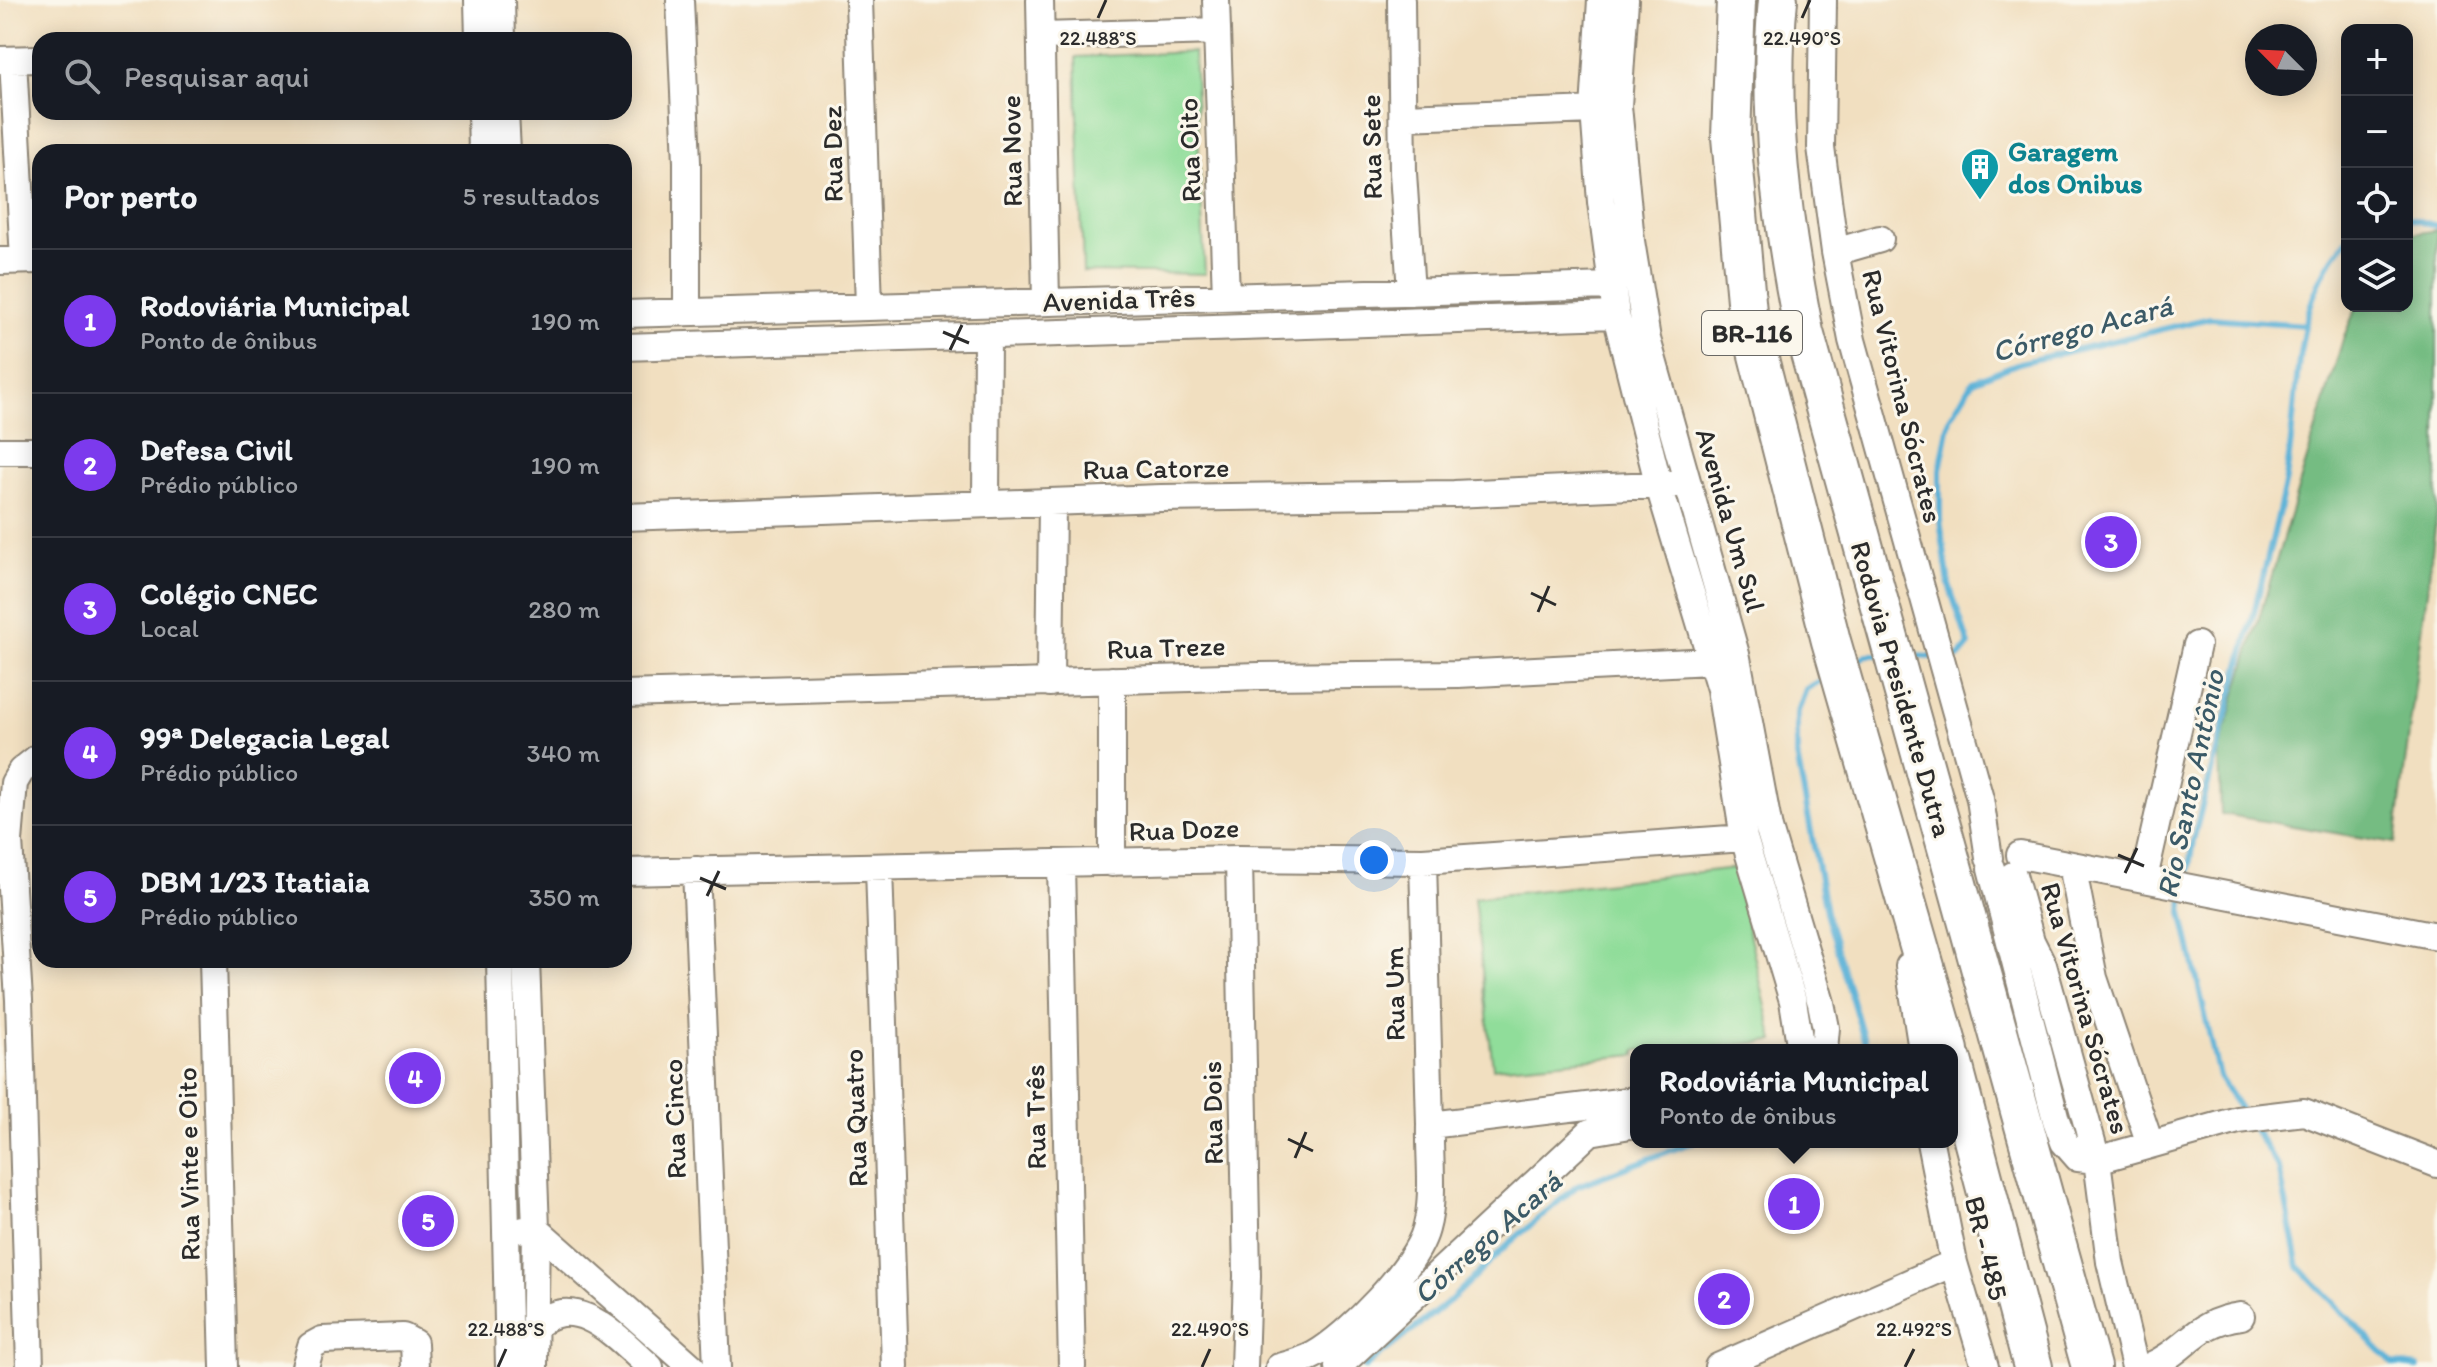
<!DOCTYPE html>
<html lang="pt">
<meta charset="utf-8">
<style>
:root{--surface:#171b24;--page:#20242c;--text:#f1f3f6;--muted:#9ea1a6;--line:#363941;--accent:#7c3aed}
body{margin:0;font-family:Itim,sans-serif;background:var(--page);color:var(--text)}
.controls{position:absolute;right:24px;top:24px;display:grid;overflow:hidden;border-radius:16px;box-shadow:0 4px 20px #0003}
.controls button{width:72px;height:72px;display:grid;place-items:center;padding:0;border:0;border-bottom:2px solid var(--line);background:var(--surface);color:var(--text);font:40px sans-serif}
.compass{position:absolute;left:2245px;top:24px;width:72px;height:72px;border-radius:50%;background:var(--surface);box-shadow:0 4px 20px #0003;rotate:294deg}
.you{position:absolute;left:1374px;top:860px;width:28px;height:28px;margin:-20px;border:6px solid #fff;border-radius:50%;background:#1a73e8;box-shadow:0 0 0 12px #1a73e833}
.badge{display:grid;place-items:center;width:52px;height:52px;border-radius:50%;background:var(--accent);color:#fff;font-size:26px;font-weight:700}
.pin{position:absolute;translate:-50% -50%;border:4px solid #fff;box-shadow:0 2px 8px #0006}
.popup{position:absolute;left:1630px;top:1044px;width:328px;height:104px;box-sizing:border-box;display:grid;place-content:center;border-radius:16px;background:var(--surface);filter:drop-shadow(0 2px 6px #0005);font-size:26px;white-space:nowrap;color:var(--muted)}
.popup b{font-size:30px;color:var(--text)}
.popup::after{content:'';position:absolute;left:50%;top:100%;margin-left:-16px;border:16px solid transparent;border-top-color:var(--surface)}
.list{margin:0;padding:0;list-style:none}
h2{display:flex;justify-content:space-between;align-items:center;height:104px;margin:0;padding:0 32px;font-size:34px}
h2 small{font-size:26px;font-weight:400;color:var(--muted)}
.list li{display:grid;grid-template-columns:52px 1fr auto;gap:24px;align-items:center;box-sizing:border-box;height:144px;padding:0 32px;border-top:2px solid var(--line)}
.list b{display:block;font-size:30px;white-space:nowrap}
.list p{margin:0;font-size:26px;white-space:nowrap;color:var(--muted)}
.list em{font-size:26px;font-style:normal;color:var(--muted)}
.icon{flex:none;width:44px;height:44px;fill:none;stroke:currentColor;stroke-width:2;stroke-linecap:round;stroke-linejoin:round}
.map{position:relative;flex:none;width:2437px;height:1367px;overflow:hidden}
.search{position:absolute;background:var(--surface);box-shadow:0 4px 20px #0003;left:32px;top:32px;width:600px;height:88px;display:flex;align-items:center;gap:20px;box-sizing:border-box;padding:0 28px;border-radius:24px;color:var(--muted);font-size:30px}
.panel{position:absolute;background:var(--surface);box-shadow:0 4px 20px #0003;left:32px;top:144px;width:600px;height:824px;border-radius:24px}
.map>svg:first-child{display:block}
.green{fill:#90dd9a;stroke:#5e8462;stroke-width:2}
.forest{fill:#74bc82;stroke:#507456;stroke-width:2}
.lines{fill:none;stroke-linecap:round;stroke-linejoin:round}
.stream{stroke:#5ab1d7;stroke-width:6}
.minor-casing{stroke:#8e8576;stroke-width:30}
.highway-casing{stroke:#8e8576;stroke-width:42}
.minor{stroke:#fff;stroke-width:26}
.highway{stroke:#fff;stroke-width:38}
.ticks{fill:none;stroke:#2b2b2b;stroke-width:3}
.labels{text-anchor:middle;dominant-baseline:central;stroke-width:6;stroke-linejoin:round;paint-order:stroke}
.shield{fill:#fbf7ec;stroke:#696865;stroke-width:2}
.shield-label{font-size:26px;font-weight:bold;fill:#2b2b2b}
.street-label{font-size:28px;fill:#2b2b2b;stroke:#fbf7ec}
.culture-label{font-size:28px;font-weight:bold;fill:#0d838f;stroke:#fbf7ec;text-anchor:start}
.water-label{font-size:30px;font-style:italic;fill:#3b5a67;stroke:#fbf7ec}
.ticks-label{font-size:20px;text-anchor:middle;fill:#2b2b2b;stroke:#fbf7ec;stroke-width:6;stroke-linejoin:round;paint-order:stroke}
</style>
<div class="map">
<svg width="2437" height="1367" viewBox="0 0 2437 1367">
<rect width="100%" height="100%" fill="#fbf7ec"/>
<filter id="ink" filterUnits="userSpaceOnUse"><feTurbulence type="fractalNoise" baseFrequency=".0125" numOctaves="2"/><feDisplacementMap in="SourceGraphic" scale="16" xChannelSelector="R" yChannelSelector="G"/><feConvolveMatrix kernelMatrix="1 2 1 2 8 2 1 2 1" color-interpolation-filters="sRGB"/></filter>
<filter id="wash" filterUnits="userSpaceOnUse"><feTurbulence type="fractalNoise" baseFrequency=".006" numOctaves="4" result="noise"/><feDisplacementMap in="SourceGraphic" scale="32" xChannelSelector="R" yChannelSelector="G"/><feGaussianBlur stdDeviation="1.8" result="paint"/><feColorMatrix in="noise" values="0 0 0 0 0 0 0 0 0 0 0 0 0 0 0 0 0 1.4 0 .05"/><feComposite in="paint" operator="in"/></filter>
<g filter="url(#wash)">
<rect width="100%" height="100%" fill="#f1dfc0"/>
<path class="green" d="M 1194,52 L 1205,274 L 1083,272 L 1076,57 Z
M 1734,868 L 1774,1041 L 1683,1050 L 1636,1050 L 1636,1055 L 1493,1068 L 1474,898 Z"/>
<path class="forest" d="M 2437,230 L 2437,513 L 2395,843 L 2221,814 L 2219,751 L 2344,336 L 2357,306 L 2407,306 L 2407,235 Z"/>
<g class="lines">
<path class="stream" d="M 2407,218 L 2437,226
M 1909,656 L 1934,657
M 1949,657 L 1959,657 L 1969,645 L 1949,585 L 1940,520 L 1940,470 L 1950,418 L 1973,381 L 2019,363 L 2210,318 L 2306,325
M 1851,664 L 1867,655 L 1882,655
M 1827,677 L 1806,689 L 1797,714 L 1797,756 L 1826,912 L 1867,1050
M 2187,880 L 2193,841 C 2223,724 2258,607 2284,489 C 2301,408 2287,304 2347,240
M 2184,895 L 2182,912 L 2219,1077 L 2242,1112
M 2251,1125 L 2279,1168 L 2299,1267 L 2393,1364 L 2418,1367
M 1365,1367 L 1452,1299 L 1507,1245 L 1577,1186 L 1693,1142"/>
</g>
</g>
<g filter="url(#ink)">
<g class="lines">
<g class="minor-casing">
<path id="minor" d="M 478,0 L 479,40
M 501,0 L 502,40
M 680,0 L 687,162 L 687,312
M 859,0 L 869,307
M 1040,0 L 1046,302
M 1216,0 L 1226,297
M 1401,0 L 1403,173 L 1411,292
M 1601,0 L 1594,110 L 1601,202 L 1616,315 L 1659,486 L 1720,689 L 1744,838 L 1793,1001 L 1801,1050
M 1625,0 L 1618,106 L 1631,241 L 1647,339 L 1737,658 L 1769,829 L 1821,1003 L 1826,1028 L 1824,1050
M 1823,0 L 1821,147 L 1835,252 L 1852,340 L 1980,799 L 1989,858
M 1042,36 L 1216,31
M 0,60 L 40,59
M 13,60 L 24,260
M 481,112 L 482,152
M 505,112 L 507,152
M 1403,117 L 1594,110
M 1835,252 L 1880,239
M 0,261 L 40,260
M 624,314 L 1611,286
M 624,347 L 1616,315
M 0,451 L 40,451
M 986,503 L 987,335
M 624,517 L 1161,498 L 1454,494 L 1676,484
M 1112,680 L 1112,863
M 1050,683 L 1052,502
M 624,694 L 1260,676 L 1458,674 L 1710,661
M 2020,855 L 2437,936
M 1239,859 L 1247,1276 L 1244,1367
M 1423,861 L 1430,1125
M 1061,865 L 1072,1367
M 2072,865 L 2094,978 L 2150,1144
M 879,867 L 895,1367
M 1991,868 L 2056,1120 L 2064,1142 L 2078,1158 L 2097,1160 L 2238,1120 L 2304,1112 L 2437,1164
M 696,870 L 717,1367
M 624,872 L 1239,859 L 1423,861 L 1744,838
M 2013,875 L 2031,941 L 2043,965 L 2097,1160 L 2110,1262 L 2135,1367
M 2144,878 L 2197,645
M 213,960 L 224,1367
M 500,960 L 509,1367
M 526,960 L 536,1229 L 534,1367
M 1909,966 L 1922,1050
M 1930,1142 L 1954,1263 L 1985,1367
M 524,1230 L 536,1229 L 692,1367
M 534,1328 C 575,1287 618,1339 650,1367
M 30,1367 L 19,1000 L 9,841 L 14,783 L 21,771 L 40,756
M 305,1367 L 311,1346 L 322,1340 L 403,1337 L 414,1343 L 415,1367
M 1279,1367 C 1291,1364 1303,1361 1314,1355 C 1348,1336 1416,1267 1426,1229 C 1435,1197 1429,1158 1430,1125 L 1636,1100
M 1338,1367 L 1590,1132 L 1636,1124
M 1718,1367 L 1954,1263
M 2148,1367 C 2188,1350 2194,1322 2241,1316"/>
</g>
<g class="highway-casing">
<path id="highway" d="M 1736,0 L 1731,137 L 1747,312 L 1831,641 L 1949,1050
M 1778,0 C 1767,111 1782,223 1804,332 L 2091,1367
M 1952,1060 L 2033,1367"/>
</g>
<use href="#minor" class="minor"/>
<use href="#highway" class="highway"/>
</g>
</g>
<path class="ticks" d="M 1098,18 L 1106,0M 1802,18 L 1810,0M 943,332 L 969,343M 950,350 L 962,325M 1531,593 L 1556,605M 1538,612 L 1549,586M 2118,855 L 2144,866M 2125,873 L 2137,848M 700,878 L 726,889M 707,896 L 719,871M 1288,1139 L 1313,1151M 1295,1158 L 1306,1132M 498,1367 L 506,1349M 1202,1367 L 1210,1349M 1905,1367 L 1914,1349"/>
<defs>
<g id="building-pin" transform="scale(2)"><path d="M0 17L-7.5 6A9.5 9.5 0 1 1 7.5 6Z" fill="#0f9aa8" stroke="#fbf7ec"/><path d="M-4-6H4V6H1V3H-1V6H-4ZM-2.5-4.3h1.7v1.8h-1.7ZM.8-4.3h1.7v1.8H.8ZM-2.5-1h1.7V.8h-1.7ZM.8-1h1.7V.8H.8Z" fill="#fff"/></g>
</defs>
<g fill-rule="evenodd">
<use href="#building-pin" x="1980" y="167"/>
</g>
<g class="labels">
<rect class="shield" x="1702" y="311" width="100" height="44" rx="6"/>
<g class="shield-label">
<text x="1752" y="333">BR-116</text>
</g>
<g class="street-label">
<text transform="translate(1371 147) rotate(-91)">Rua Sete</text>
<text transform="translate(1189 150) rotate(-92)">Rua Oito</text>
<text transform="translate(1011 151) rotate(-91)">Rua Nove</text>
<text transform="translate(832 154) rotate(-91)">Rua Dez</text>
<text transform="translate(1119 299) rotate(-2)">Avenida Três</text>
<text transform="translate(1903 396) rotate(76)">Rua Vitorina Sócrates</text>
<text transform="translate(1156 468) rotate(-1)">Rua Catorze</text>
<text transform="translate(1731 520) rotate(74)">Avenida Um Sul</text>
<text transform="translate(1166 647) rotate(-2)">Rua Treze</text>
<text transform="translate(1902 689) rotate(74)">Rodovia Presidente Dutra</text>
<text transform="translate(1184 829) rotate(-2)">Rua Doze</text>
<text transform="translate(1394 994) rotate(-91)">Rua Um</text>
<text transform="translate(2086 1008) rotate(74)">Rua Vitorina Sócrates</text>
<text transform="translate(1212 1113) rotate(-91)">Rua Dois</text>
<text transform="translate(1035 1117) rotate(-91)">Rua Três</text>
<text transform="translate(855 1118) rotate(-92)">Rua Quatro</text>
<text transform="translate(674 1119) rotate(-92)">Rua Cinco</text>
<text transform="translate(188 1164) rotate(-91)">Rua Vinte e Oito</text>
<text transform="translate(1987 1248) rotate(76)">BR - 485</text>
</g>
<g class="culture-label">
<text x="2008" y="151">Garagem<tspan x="2008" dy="32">dos Onibus</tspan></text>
</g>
<g class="water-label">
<text transform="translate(2082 328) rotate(-15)">Córrego Acará</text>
<text transform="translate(2190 784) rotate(-78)">Rio Santo Antônio</text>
<text transform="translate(1487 1237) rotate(-41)">Córrego Acará</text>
</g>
</g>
<g class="ticks-label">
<text x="1098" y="45">22.488°S</text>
<text x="1802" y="45">22.490°S</text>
<text x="506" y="1336">22.488°S</text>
<text x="1210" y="1336">22.490°S</text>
<text x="1914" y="1336">22.492°S</text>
</g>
</svg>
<div class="controls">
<button>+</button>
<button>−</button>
<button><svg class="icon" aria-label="locate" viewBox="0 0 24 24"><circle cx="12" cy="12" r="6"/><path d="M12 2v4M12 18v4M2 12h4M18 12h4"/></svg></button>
<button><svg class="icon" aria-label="layers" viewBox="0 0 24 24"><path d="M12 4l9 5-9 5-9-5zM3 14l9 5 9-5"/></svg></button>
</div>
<svg class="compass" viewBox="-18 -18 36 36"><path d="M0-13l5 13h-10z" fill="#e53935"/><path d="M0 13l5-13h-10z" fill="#9ea1a6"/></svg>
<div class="you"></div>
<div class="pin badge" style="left:1794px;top:1204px">1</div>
<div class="popup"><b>Rodoviária Municipal</b>Ponto de ônibus</div>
<div class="pin badge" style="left:1724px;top:1299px">2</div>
<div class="pin badge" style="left:2111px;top:542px">3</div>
<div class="pin badge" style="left:415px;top:1078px">4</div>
<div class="pin badge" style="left:428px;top:1221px">5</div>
<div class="search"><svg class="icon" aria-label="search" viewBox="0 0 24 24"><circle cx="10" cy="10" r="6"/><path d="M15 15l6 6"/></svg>Pesquisar aqui</div>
<section class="panel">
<h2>Por perto<small>5 resultados</small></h2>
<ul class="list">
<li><span class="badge">1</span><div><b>Rodoviária Municipal</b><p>Ponto de ônibus</p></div><em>190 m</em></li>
<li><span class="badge">2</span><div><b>Defesa Civil</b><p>Prédio público</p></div><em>190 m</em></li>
<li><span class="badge">3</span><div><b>Colégio CNEC</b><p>Local</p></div><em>280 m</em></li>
<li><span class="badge">4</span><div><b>99ª Delegacia Legal</b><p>Prédio público</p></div><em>340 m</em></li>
<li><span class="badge">5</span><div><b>DBM 1/23 Itatiaia</b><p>Prédio público</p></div><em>350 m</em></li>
</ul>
</section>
</div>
